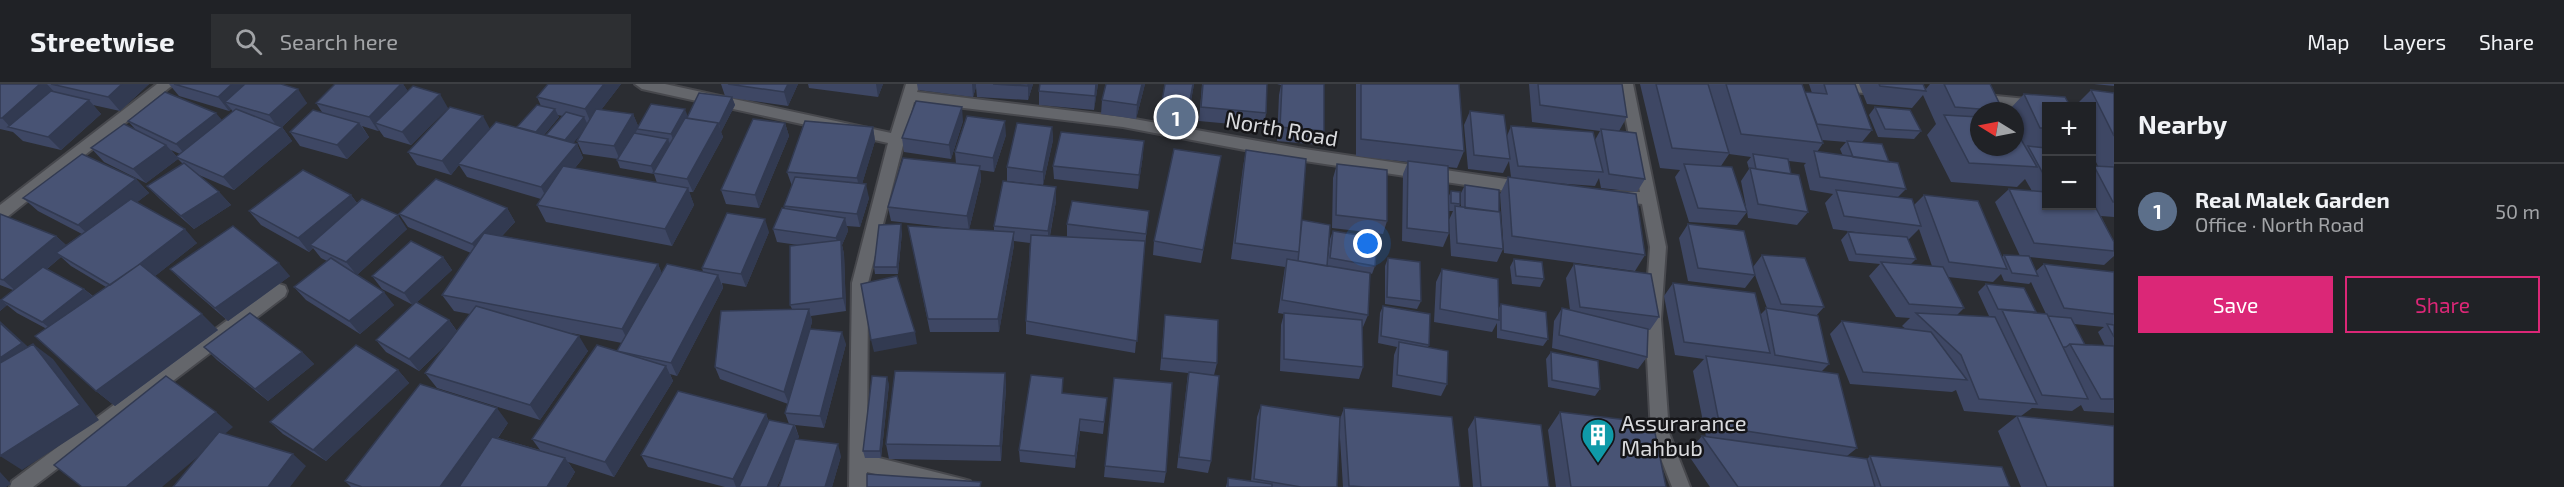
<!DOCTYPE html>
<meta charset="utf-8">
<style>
:root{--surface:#202226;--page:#2d2f32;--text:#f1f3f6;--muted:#a2a4a7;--line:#3d3f43;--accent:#db2777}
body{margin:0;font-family:"Exo 2",sans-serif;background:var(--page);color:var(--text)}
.controls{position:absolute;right:18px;top:18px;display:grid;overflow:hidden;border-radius:0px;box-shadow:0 2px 4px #0004}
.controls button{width:54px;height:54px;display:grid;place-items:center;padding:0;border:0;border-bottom:2px solid var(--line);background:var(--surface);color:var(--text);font:30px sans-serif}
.compass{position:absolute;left:1970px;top:18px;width:54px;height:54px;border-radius:50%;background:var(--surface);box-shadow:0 2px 4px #0004;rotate:280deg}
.you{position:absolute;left:1368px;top:160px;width:21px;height:21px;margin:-15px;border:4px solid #fff;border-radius:50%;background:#1a73e8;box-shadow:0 0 0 9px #1a73e833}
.badge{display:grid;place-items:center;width:39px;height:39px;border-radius:50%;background:var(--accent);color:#fff;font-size:20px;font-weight:700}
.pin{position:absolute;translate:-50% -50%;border:3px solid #fff;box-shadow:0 2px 6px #0006}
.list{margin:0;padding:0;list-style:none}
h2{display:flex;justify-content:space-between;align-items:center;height:78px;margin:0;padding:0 24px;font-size:26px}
h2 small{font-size:20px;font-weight:400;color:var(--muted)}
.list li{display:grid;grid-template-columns:39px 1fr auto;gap:18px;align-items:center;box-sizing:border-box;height:96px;padding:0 24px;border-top:2px solid var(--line)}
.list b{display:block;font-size:22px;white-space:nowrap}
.list p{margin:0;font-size:20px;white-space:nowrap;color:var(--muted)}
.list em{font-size:20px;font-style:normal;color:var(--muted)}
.actions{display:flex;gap:12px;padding:18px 24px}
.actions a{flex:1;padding:14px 0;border:2px solid var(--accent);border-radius:0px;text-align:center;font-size:21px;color:var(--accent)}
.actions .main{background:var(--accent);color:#fff}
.icon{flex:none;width:33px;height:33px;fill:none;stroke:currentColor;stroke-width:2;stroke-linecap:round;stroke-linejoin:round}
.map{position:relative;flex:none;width:2114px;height:403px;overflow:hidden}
header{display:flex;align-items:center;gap:36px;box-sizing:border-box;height:84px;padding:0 30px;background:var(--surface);border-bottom:2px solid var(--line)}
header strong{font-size:28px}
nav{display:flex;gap:33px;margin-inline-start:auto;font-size:21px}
.search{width:420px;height:54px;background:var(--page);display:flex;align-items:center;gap:15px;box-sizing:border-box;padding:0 21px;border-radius:0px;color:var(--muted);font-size:22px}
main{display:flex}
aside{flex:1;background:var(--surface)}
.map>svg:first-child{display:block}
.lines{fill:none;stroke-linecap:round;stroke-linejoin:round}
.minor-casing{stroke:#47484d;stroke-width:4}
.minor{fill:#64666b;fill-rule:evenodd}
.wall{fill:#3e4764;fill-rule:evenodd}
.shaded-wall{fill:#323a51}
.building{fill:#485374;stroke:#323a51;stroke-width:1.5}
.labels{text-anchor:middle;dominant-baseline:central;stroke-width:5;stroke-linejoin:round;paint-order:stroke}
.street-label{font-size:22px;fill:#d9dadd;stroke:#151518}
.poi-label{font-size:22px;fill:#d9dadd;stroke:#151518;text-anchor:start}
</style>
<header>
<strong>Streetwise</strong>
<div class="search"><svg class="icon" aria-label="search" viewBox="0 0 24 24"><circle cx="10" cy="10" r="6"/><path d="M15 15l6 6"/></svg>Search here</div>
<nav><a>Map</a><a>Layers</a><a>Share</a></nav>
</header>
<main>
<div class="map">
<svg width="2114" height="403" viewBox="0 0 2114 403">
<rect width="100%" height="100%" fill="#2b2d32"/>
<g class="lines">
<g class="minor-casing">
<path id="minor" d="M 157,0 L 174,0 L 6,134 L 0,136 L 0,121 Z
M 635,0 L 665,0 L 891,49 L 906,0 L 920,0 L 917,8 L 1123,33 L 1298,64 L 1526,98 L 1531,100 L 1534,104 L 1531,108 L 1526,110 L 1298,76 L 1123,43 L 914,18 L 868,199 L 867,371 L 963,395 L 970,397 L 972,403 L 929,403 L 867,388 L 867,403 L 849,403 L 852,199 L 888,59 L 642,5 Z
M 1619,0 L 1633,0 L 1666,163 L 1661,235 L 1669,349 L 1690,403 L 1672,403 L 1651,349 L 1645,235 L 1650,163 L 1642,120 L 1610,116 L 1607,112 L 1610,108 L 1640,108 Z
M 1819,0 L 1873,0 L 1887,2 L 1889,6 L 1882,11 L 1826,5 Z
M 1976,10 L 2047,17 L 2054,22 L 2046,22 L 2046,27 L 1971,19 L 1969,15 Z
M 279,200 L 285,202 L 287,207 L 285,212 L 33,403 L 10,403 L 12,397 L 273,202 Z"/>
</g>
<use href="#minor" class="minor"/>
</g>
<path class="wall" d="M 0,0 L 149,0 L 120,27 L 93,21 L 101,30 L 61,66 L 23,57 L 13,48 L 0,45 Z
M 169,0 L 281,0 L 307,19 L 282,43 L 292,57 L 234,106 L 199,91 L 219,108 L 231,121 L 194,145 L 160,115 L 147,102 L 183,80 L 178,75 L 146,99 L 104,78 L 91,64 L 135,45 L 128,37 L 222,36 L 233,28 L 231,25 L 229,27 L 179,12 ZM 171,66 L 180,70 L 177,73 Z
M 403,0 L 408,8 L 448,24 L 411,61 L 384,53 L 379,46 L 378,47 L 362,42 L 369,53 L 347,75 L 300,62 L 290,48 L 322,28 L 316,19 Z
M 548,0 L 621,0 L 601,26 L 633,30 L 638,42 L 688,32 L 725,12 L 721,0 L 798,0 L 788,22 L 732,14 L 735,21 L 721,48 L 723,53 L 693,108 L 689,108 L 694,121 L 672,162 L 546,138 L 537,121 L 541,115 L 467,93 L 459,81 L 451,91 L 417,81 L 408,68 L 490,45 L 517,43 L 541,22 L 537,13 ZM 557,31 L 563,32 L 546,51 L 544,51 L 559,33 ZM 582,48 L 577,57 L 583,70 L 618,75 L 617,76 L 620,84 L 654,90 L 657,99 L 575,84 L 583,74 L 577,60 L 573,59 Z
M 808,0 L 883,0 L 878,13 L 809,4 Z
M 917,0 L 1033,0 L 1028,16 L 977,13 L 976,3 L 973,13 L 918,6 Z
M 1098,0 L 1094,26 L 1039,21 L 1039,7 Z
M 1145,0 L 1136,35 L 1101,30 L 1102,16 Z
M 1194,0 L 1186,45 L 1158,42 L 1160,28 Z
M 1202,0 L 1267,0 L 1266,29 L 1264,43 L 1199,37 Z
M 1277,0 L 1324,0 L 1324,47 L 1320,61 L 1277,57 L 1279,11 L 1281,1 Z
M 1356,0 L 1459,0 L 1464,67 L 1457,84 L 1448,83 L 1448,114 L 1451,107 L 1460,120 L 1459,123 L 1461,123 L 1461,109 L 1465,101 L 1499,128 L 1503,165 L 1497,178 L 1451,172 L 1449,136 L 1453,127 L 1449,127 L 1449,149 L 1443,163 L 1402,157 L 1403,90 L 1408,78 L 1356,72 Z
M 1529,0 L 1622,0 L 1627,33 L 1619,47 L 1645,95 L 1637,108 L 1601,104 L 1599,94 L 1595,102 L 1554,99 L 1645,171 L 1635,187 L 1504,169 L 1500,110 L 1508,93 L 1511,93 L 1509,77 L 1503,89 L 1468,85 L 1464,41 L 1470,27 L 1507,52 L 1511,42 L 1595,56 L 1600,47 L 1532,38 Z
M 1640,0 L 1802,0 L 1805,8 L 1812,9 L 1809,0 L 1855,0 L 1872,46 L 1862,58 L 1889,78 L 1906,105 L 1898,113 L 1914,121 L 1924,111 L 2002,173 L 2004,171 L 2020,172 L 1995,118 L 2009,105 L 2032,107 L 2025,95 L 2017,103 L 1951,98 L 1927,51 L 1936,40 L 1923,11 L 1912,24 L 1867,20 L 1859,0 L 1923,0 L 1926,5 L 1930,0 L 1990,0 L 2003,27 L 1979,27 L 1979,63 L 2015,63 L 2015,27 L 2008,27 L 2024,10 L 2046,22 L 2046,122 L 2091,122 L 2091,85 L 2094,82 L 2098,82 L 2091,68 L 2091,22 L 2075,22 L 2091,6 L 2114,9 L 2114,133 L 2101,132 L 2114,158 L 2114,172 L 2104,181 L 2030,173 L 2036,187 L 2044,180 L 2114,188 L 2114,329 L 2084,327 L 2081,321 L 2072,327 L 2032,324 L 2021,332 L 1964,327 L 1956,306 L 1952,308 L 1850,300 L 1830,250 L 1842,237 L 1906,245 L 1902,242 L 1910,234 L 1896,233 L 1869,192 L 1880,180 L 1849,177 L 1841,156 L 1848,148 L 1870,150 L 1833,145 L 1825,119 L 1833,110 L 1810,106 L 1804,81 L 1806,79 L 1789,77 L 1791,90 L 1808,128 L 1797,141 L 1748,134 L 1747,128 L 1737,141 L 1689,138 L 1675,93 L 1680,86 L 1660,84 ZM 1822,56 L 1846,58 L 1840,65 L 1843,72 L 1817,68 L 1823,59 ZM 1729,70 L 1751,73 L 1747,78 L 1749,85 L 1741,97 L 1746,123 L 1721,82 ZM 1919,145 L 1932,182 L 1911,180 L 1916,175 L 1908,155 L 1909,155 ZM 2001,190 L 2004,197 L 2029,200 L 2031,198 L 2046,230 L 2036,229 L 1986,200 L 1978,208 L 1989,232 L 1995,233 L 1957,231 L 1964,224 L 1948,193 L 1993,198 ZM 2074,240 L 2104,243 L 2098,248 L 2105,262 L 2085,261 Z
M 2094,0 L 2114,0 L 2114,2 Z
M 1875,23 L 1921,47 L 1914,55 L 1878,53 L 1869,31 Z
M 963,37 L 951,75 L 904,68 L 902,54 Z
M 785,39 L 789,52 L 759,124 L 726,120 L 721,106 Z
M 873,43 L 875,57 L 862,100 L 869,114 L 860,143 L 847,142 L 848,147 L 842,161 L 844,170 L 846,227 L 811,232 L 812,238 L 810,245 L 846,260 L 824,344 L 795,341 L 799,353 L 797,355 L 841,372 L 832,403 L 779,403 L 786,383 L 777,403 L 725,403 L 648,383 L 641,371 L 766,330 L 769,338 L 789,340 L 785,329 L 788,320 L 720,295 L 715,283 L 792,225 L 790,221 L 798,161 L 777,158 L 773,145 L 785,125 L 784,122 L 792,102 L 787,88 Z
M 1052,43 L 1053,56 L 1043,101 L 1007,97 L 1007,83 Z
M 1006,51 L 994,88 L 980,86 L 981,96 L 969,146 L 891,137 L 888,123 L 956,80 L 955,68 Z
M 1246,66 L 1301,137 L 1327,182 L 1330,155 L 1333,147 L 1375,182 L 1372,190 L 1370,189 L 1368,231 L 1363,243 L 1362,243 L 1363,283 L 1359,295 L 1280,287 L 1281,241 L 1284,230 L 1278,229 L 1285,183 L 1231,175 L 1243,83 Z
M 1143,71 L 1138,105 L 1054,95 L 1053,82 Z
M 1221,72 L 1201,179 L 1153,171 L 1154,157 Z
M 1337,80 L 1387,137 L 1383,150 L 1332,144 L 1333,94 Z
M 136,95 L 149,109 L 137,118 L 197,159 L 155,192 L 218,246 L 115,322 L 96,307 L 45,244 L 17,229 L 7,221 L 0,227 L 1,216 L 13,206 L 0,201 L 0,130 L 56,152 L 66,161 L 82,150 L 38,127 L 23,114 ZM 61,173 L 71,182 L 106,203 L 93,212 L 84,205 L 47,185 Z
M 1056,103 L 1056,117 L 1050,152 L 1067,153 L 1067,140 L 1149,127 L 1145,161 L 1135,269 L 1026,250 L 1026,237 L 1030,159 L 1014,157 L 1014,161 L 999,248 L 930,248 L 908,142 L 994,147 L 994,142 Z
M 351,111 L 357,119 L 407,145 L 357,191 L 394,221 L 360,250 L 306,216 L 294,203 L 327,177 L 321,174 L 313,164 L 309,168 L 261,141 L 249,127 Z
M 507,124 L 515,138 L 502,152 L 658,180 L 662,190 L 703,188 L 702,184 L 769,148 L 746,203 L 722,199 L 723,204 L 677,292 L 670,290 L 673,297 L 614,393 L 568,378 L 575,388 L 566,403 L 351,403 L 345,397 L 508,339 L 498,354 L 540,366 L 532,355 L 617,267 L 622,259 L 571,249 L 588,267 L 540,336 L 437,304 L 425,289 L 447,260 L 419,287 L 386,268 L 376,256 L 413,221 L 382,205 L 372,192 L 443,173 L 452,186 L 417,218 L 449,236 L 457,247 L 470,230 L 454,227 L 442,211 L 471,169 L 408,143 L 399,130 Z
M 1688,140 L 1753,183 L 1762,171 L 1824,223 L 1816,232 L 1829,280 L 1821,288 L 1857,364 L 1847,372 L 1867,375 L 1870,372 L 2010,403 L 1710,403 L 1687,369 L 1702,352 L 1706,353 L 1693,287 L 1704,275 L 1675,271 L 1664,212 L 1673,199 L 1760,231 L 1767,224 L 1755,191 L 1745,204 L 1688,197 L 1679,154 Z
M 902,148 L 898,190 L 875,190 L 874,183 Z
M 1388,174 L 1421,217 L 1417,225 L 1385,220 L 1385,182 Z
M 1514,175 L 1544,195 L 1540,203 L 1512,200 L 1510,183 Z
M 1574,180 L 1659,233 L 1650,246 L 1648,246 L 1647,273 L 1638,285 L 1552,264 L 1554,237 L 1562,224 L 1570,226 L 1566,194 Z
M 170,185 L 290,192 L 228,237 L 183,198 Z
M 1442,185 L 1499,224 L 1501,220 L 1548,255 L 1543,262 L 1497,254 L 1497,239 L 1492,248 L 1434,238 L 1436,198 Z
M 1383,222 L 1429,261 L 1428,263 L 1447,300 L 1441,312 L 1392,303 L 1394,271 L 1397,263 L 1378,259 L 1380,229 Z
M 1165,231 L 1217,279 L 1214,291 L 1211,377 L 1208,389 L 1177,384 L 1188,289 L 1160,286 Z
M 204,263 L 302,268 L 314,280 L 268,317 L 217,276 Z
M 1551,268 L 1600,305 L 1595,312 L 1548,303 L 1546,275 Z
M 398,286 L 409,299 L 326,377 L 283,350 L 270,338 Z
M 1005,289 L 1006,304 L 1001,377 L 889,375 L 886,360 Z
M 889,300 L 881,374 L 865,374 L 863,367 Z
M 1063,309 L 1107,314 L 1103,350 L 1080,347 L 1075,384 L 1020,378 L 1019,366 Z
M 1261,321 L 1340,335 L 1344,324 L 1460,403 L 1343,403 L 1339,338 L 1337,403 L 1226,403 L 1228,394 L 1251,397 L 1257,333 Z
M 1560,328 L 1666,403 L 1556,403 L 1548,346 Z
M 2017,332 L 2114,403 L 2021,403 L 1998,347 Z
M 1475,333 L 1549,403 L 1473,403 L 1468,345 Z
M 1105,382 L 1166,388 L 1164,399 L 1104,393 Z"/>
<path class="shaded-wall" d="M 40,0 L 47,0 L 57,11 L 11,44 L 2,34 Z
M 122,0 L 149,0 L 120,27 L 108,13 Z
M 232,0 L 258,0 L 225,18 L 231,25 L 229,27 L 218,13 Z
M 401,0 L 403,0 L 411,12 L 375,39 L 379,46 L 378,47 L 369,33 Z
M 604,0 L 621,0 L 591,39 L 585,25 Z
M 788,0 L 798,0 L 788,22 L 784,8 Z
M 876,0 L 883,0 L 878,13 Z
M 972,0 L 976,0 L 976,3 L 973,13 Z
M 1028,0 L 1033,0 L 1028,16 Z
M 1096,0 L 1098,0 L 1094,26 L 1095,12 Z
M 1142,0 L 1145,0 L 1136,35 L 1137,21 Z
M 1193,0 L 1194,0 L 1186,45 L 1187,32 Z
M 298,5 L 307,19 L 282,43 L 292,57 L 234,106 L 223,93 L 279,45 L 269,31 Z
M 440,10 L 448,24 L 411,61 L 402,48 Z
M 732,13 L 735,21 L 721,48 L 719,40 Z
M 89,16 L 101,30 L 61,66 L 48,53 Z
M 962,23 L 963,37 L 951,75 L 949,61 Z
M 555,25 L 559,33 L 537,59 L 533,51 Z
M 685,25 L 688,33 L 674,58 L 671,50 Z
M 216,29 L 228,43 L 188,74 L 176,60 Z
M 633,30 L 639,44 L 637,45 L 637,46 L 620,76 L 614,62 Z
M 483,32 L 490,45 L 458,80 L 459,81 L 451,91 L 442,77 Z
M 584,33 L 588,41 L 567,67 L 563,59 Z
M 1005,37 L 1006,51 L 994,88 L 993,74 Z
M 359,39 L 369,53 L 347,75 L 337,61 Z
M 718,39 L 723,53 L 693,108 L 687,95 Z
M 785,39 L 789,52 L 759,124 L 755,111 Z
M 873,43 L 875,57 L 860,107 L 857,94 Z
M 1052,43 L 1053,56 L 1043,101 L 1043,88 Z
M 668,55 L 671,63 L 654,89 L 651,82 Z
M 1144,57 L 1143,71 L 1138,105 L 1139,91 Z
M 577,60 L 583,74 L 548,117 L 541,103 Z
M 166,61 L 178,74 L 176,73 L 178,75 L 146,99 L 133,85 Z
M 980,82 L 981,96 L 969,146 L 967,132 Z
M 136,95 L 149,109 L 92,154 L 78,141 Z
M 866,100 L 869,114 L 860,143 L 857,130 Z
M 1056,103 L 1056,117 L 1048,161 L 1048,147 Z
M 688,104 L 694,121 L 672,162 L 665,145 Z
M 219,108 L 231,121 L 194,145 L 181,132 Z
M 351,111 L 361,125 L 310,161 L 313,164 L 309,168 L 298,154 Z
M 507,124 L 515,138 L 481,173 L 472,160 Z
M 398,131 L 407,145 L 357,191 L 346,178 Z
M 845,134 L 848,147 L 842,161 L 844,170 L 846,227 L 843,214 L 840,168 L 836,154 Z
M 765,135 L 769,148 L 746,203 L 741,190 Z
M 901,140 L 902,148 L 898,190 L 897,183 Z
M 185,145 L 197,159 L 126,215 L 112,202 Z
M 1014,148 L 1014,161 L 999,248 L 998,235 Z
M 56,152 L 70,165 L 56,169 L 61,173 L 18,209 L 3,196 Z
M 443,173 L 452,186 L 413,222 L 404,209 Z
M 279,179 L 290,192 L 228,237 L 215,224 Z
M 658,180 L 665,197 L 630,261 L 622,245 Z
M 718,191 L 723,204 L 677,292 L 671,279 Z
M 84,205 L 99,218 L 58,251 L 42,238 Z
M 384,208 L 394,221 L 360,250 L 349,237 Z
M 0,215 L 7,221 L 0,227 Z
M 809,225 L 812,238 L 789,320 L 784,308 Z
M 202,230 L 218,246 L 115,322 L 96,307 Z
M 449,236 L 458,249 L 419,287 L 409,275 Z
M 0,237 L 38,272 L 0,298 Z
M 842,248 L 846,260 L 824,344 L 820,332 Z
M 915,248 L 917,260 L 874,268 L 871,256 Z
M 579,252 L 588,267 L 540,336 L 530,321 Z
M 33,260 L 53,275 L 99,336 L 22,386 L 0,372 Z
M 302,268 L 314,280 L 268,317 L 255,305 Z
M 666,282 L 673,297 L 614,393 L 605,378 Z
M 398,286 L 409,299 L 326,377 L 313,366 Z
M 1005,289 L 1006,304 L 1001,377 L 1000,362 Z
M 887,293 L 889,300 L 881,374 L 880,367 Z
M 497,324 L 508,339 L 463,403 L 440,403 Z
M 216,328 L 233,343 L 162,403 L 126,403 Z
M 766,330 L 770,342 L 740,403 L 736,403 L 733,395 Z
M 1080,335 L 1080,347 L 1075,384 L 1075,372 Z
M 794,341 L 799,353 L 777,403 L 767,403 Z
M 838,360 L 841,372 L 832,403 L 825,403 Z
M 293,370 L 306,382 L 290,403 L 268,403 Z
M 565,374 L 575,388 L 566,403 L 547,403 Z
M 0,388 L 11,400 L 6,403 L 0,403 Z"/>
<path class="building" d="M 0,0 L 40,0 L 2,34 L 0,34 Z
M 51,0 L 122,0 L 108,13 Z
M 174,0 L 232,0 L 218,13 Z
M 245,0 L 281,0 L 298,5 L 269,31 L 225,18 Z
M 335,0 L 401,0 L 369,33 L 316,19 Z
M 548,0 L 604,0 L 585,25 L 537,13 Z
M 728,0 L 788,0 L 784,8 Z
M 993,0 L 1028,0 L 1028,2 Z
M 1040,0 L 1096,0 L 1095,12 L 1039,7 Z
M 1106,0 L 1142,0 L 1137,21 L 1102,16 Z
M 1165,0 L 1193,0 L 1187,32 L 1160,28 Z
M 1203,0 L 1267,0 L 1266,29 L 1201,23 Z
M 1282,0 L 1324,0 L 1324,47 L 1280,43 Z
M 1361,0 L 1459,0 L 1464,67 L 1361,55 Z
M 1538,0 L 1622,0 L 1627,33 L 1540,21 Z
M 1656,0 L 1708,0 L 1729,69 L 1672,64 Z
M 1726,0 L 1802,0 L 1823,59 L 1741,50 Z
M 1824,0 L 1855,0 L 1872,46 L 1817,40 L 1805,8 L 1827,10 Z
M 1879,0 L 1923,0 L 1926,7 L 1880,2 Z
M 1944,0 L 1990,0 L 2003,27 L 1955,23 Z
M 413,2 L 440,10 L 402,48 L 375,39 Z
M 2091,6 L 2114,9 L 2114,52 Z
M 51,7 L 89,16 L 48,53 L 8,43 Z
M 165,8 L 216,29 L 176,60 L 128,37 Z
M 699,9 L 732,13 L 719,40 L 718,40 L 718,39 L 687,34 Z
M 2024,10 L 2065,13 L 2070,22 L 2046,22 L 2046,44 L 2040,44 Z
M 916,17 L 962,23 L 949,61 L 902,54 Z
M 651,20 L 685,25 L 671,50 L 637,45 Z
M 537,21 L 555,25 L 536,48 L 517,43 Z
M 450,23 L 483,32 L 442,77 L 408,68 Z
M 1875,23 L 1910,26 L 1921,47 L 1885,45 Z
M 236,25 L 282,43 L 223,93 L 176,73 Z
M 596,25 L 633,30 L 614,62 L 577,57 Z
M 313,26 L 359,39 L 337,61 L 290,48 Z
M 1470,27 L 1504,31 L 1510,75 L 1474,71 Z
M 566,28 L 584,33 L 565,56 L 546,51 Z
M 1944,31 L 1979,33 L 1979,63 L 2015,63 L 2015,45 L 2037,83 L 1969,79 Z
M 967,32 L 1005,37 L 993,74 L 955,68 Z
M 685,34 L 718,39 L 687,95 L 653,89 Z
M 753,35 L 785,39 L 755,111 L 721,106 Z
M 805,37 L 873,43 L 857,94 L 787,88 Z
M 496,38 L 577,60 L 541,103 L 458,80 Z
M 1017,39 L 1052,43 L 1043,88 L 1007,83 Z
M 124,40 L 166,61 L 133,85 L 91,64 Z
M 1511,42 L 1593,48 L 1603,88 L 1518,82 Z
M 1601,45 L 1636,49 L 1645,95 L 1609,90 Z
M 1061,48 L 1144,57 L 1139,91 L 1053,82 Z
M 634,49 L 668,55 L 651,82 L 617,76 Z
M 1847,57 L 1882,60 L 1889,78 L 1853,73 Z
M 2028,62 L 2046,64 L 2046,95 Z
M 1174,65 L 1221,72 L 1203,166 L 1154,157 Z
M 1246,66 L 1306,75 L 1299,168 L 1235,159 Z
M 1814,67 L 1898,79 L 1906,105 L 1820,93 Z
M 82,70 L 136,95 L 78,141 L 23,114 Z
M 1753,70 L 1788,75 L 1791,90 L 1756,85 Z
M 903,74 L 980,82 L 967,132 L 888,123 Z
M 1408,77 L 1448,82 L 1449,149 L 1407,144 Z
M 184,79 L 219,108 L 181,132 L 147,102 Z
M 1337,80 L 1387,86 L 1387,137 L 1336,131 Z
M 1684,80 L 1732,83 L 1747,128 L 1698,124 Z
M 563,82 L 688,104 L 665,145 L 537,121 Z
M 2094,82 L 2114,83 L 2114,118 L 2113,118 Z
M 1750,84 L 1799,91 L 1808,128 L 1758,120 Z
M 303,86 L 351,111 L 298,154 L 249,127 Z
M 795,93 L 866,100 L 857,130 L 784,122 Z
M 1508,93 L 1636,110 L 1645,171 L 1512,152 Z
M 436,95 L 507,124 L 472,160 L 399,130 Z
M 1003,97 L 1056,103 L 1048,147 L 994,142 Z
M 1465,101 L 1499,106 L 1499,128 L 1465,124 Z
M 2009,105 L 2046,108 L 2046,122 L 2091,122 L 2091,115 L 2114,158 L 2114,167 L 2034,159 Z
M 1836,106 L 1912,115 L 1921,142 L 1844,132 Z
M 1451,107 L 1460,108 L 1460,120 L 1451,119 Z
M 1924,111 L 1978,117 L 2007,185 L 1949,178 Z
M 131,115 L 185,145 L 137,182 L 110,201 L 56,169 Z
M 362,115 L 398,131 L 346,178 L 310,161 Z
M 1072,117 L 1149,127 L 1146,150 L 1067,140 Z
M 1455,122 L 1500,128 L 1503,165 L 1457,159 Z
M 782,124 L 845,134 L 836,154 L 773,145 Z
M 727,129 L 765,135 L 741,190 L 702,184 Z
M 0,130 L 56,152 L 3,196 L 0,195 Z
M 1302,136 L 1330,141 L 1327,182 L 1298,177 Z
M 901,140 L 897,183 L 874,183 L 879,141 Z
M 1688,140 L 1744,147 L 1755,191 L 1698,184 Z
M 233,142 L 279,179 L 215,224 L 170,185 Z
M 908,142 L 1014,148 L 998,235 L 928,235 Z
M 1333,147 L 1377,154 L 1375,182 L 1330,174 Z
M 1848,148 L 1907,153 L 1916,175 L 1856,170 Z
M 484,149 L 658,180 L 622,245 L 442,211 Z
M 1031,151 L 1145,157 L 1137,257 L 1026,237 Z
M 841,156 L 843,214 L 790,221 L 790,162 Z
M 411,157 L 443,173 L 404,209 L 372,192 Z
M 1762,171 L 1805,174 L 1824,223 L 1781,220 Z
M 2004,171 L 2029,172 L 2038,192 L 2012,189 Z
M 331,174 L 384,208 L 349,237 L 294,203 Z
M 1388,174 L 1420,178 L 1421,217 L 1387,213 Z
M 1287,175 L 1370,189 L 1368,231 L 1282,216 Z
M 1514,175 L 1542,178 L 1544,195 L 1516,192 Z
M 1881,178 L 1943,183 L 1964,224 L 1909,220 Z
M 140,180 L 202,230 L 96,307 L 35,252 Z
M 667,180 L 718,191 L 671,279 L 617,267 Z
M 1574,180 L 1651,190 L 1659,233 L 1580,223 Z
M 2044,180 L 2114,188 L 2114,230 L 2064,224 Z
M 43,183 L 84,205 L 42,238 L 1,216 Z
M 1442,185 L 1498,195 L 1499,236 L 1440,225 Z
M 897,192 L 915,248 L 871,256 L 861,200 Z
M 1673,199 L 1755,209 L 1770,269 L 1684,258 Z
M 1986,200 L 2024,204 L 2036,228 L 1998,225 Z
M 416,218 L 449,236 L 409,275 L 376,256 Z
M 1501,220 L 1546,228 L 1548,255 L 1501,246 Z
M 476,222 L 579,252 L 530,321 L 425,289 Z
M 1383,222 L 1430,230 L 1429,261 L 1381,252 Z
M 1562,224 L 1648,245 L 1647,273 L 1559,251 Z
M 1766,224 L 1818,232 L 1829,280 L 1775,271 Z
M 809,225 L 784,308 L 715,283 L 721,227 Z
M 2002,226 L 2047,230 L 2088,315 L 2042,311 Z
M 250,229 L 302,268 L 255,305 L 204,263 Z
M 1284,229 L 1362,236 L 1363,283 L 1284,275 Z
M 1916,229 L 1995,233 L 2037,320 L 1979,315 L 1961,271 Z
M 1165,231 L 1218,236 L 1217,279 L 1162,274 Z
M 2048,232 L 2071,234 L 2085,261 L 2070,260 L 2066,263 L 2063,263 Z
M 1842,237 L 1931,248 L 1967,296 L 1863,288 Z
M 0,239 L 22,259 L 0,274 Z
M 2107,240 L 2114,241 L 2114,253 Z
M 810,245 L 842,248 L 820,332 L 785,329 Z
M 1399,258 L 1448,267 L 1447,300 L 1397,291 Z
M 33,260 L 80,321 L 0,372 L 0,279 Z
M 2070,260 L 2114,262 L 2114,315 L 2101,315 Z
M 356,261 L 398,286 L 313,366 L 270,338 Z
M 597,261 L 666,282 L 605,378 L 532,355 Z
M 1551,268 L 1598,277 L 1600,305 L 1552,296 Z
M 1706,272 L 1838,290 L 1857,364 L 1720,343 Z
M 895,287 L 1005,289 L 1000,362 L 886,360 Z
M 1189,288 L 1219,292 L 1211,377 L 1179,373 Z
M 1031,291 L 1063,294 L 1062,309 L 1107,314 L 1104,338 L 1080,335 L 1075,372 L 1019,366 Z
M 166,292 L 216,328 L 126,403 L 82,403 L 54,381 Z
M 872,292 L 887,293 L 880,367 L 863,367 Z
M 1114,294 L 1172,299 L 1166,388 L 1105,382 Z
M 420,300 L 497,324 L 440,403 L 362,403 L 345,397 Z
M 678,307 L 766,330 L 733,395 L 641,371 Z
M 1261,321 L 1340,333 L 1337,403 L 1301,403 L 1254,395 Z
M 1344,324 L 1452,333 L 1460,403 L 1365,403 L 1349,402 Z
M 1560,328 L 1653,339 L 1666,403 L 1571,403 Z
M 2017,332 L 2114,342 L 2114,403 L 2047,403 Z
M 1475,333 L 1541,341 L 1549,403 L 1481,403 Z
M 769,336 L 794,341 L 767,403 L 739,403 Z
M 219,348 L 293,370 L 268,403 L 173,403 Z
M 1702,352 L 1867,375 L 1875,403 L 1738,403 Z
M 492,353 L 565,374 L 547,403 L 459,403 Z
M 795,355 L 838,360 L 825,403 L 779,403 Z
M 1870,372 L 2002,383 L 2010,403 L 1881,403 Z
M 867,390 L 981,398 L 980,403 L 867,403 Z
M 1228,394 L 1272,400 L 1272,403 L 1228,403 Z"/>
<defs>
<g id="building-pin" transform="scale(1.725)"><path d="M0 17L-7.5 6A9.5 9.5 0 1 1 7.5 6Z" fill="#0f9aa8" stroke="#151518"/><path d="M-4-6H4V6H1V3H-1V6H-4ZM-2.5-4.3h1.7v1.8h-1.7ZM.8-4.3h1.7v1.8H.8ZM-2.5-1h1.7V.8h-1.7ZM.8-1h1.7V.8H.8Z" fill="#fff"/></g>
</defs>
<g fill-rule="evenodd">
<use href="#building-pin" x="1598" y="351"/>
</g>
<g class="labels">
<g class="street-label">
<text transform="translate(1282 44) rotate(10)">North Road</text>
</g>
<g class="poi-label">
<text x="1621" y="338">Assurarance<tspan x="1621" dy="25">Mahbub</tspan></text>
</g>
</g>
</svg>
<div class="controls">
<button>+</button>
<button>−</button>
</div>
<svg class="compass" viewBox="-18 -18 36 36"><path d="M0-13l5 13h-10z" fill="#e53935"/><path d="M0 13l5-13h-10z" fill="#a2a4a7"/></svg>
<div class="you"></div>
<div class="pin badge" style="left:1176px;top:33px;background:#5c6f8a">1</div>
</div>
<aside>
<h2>Nearby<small></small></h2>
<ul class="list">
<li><span class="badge" style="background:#5c6f8a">1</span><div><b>Real Malek Garden</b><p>Office · North Road</p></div><em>50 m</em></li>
</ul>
<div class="actions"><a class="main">Save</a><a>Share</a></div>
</aside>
</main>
